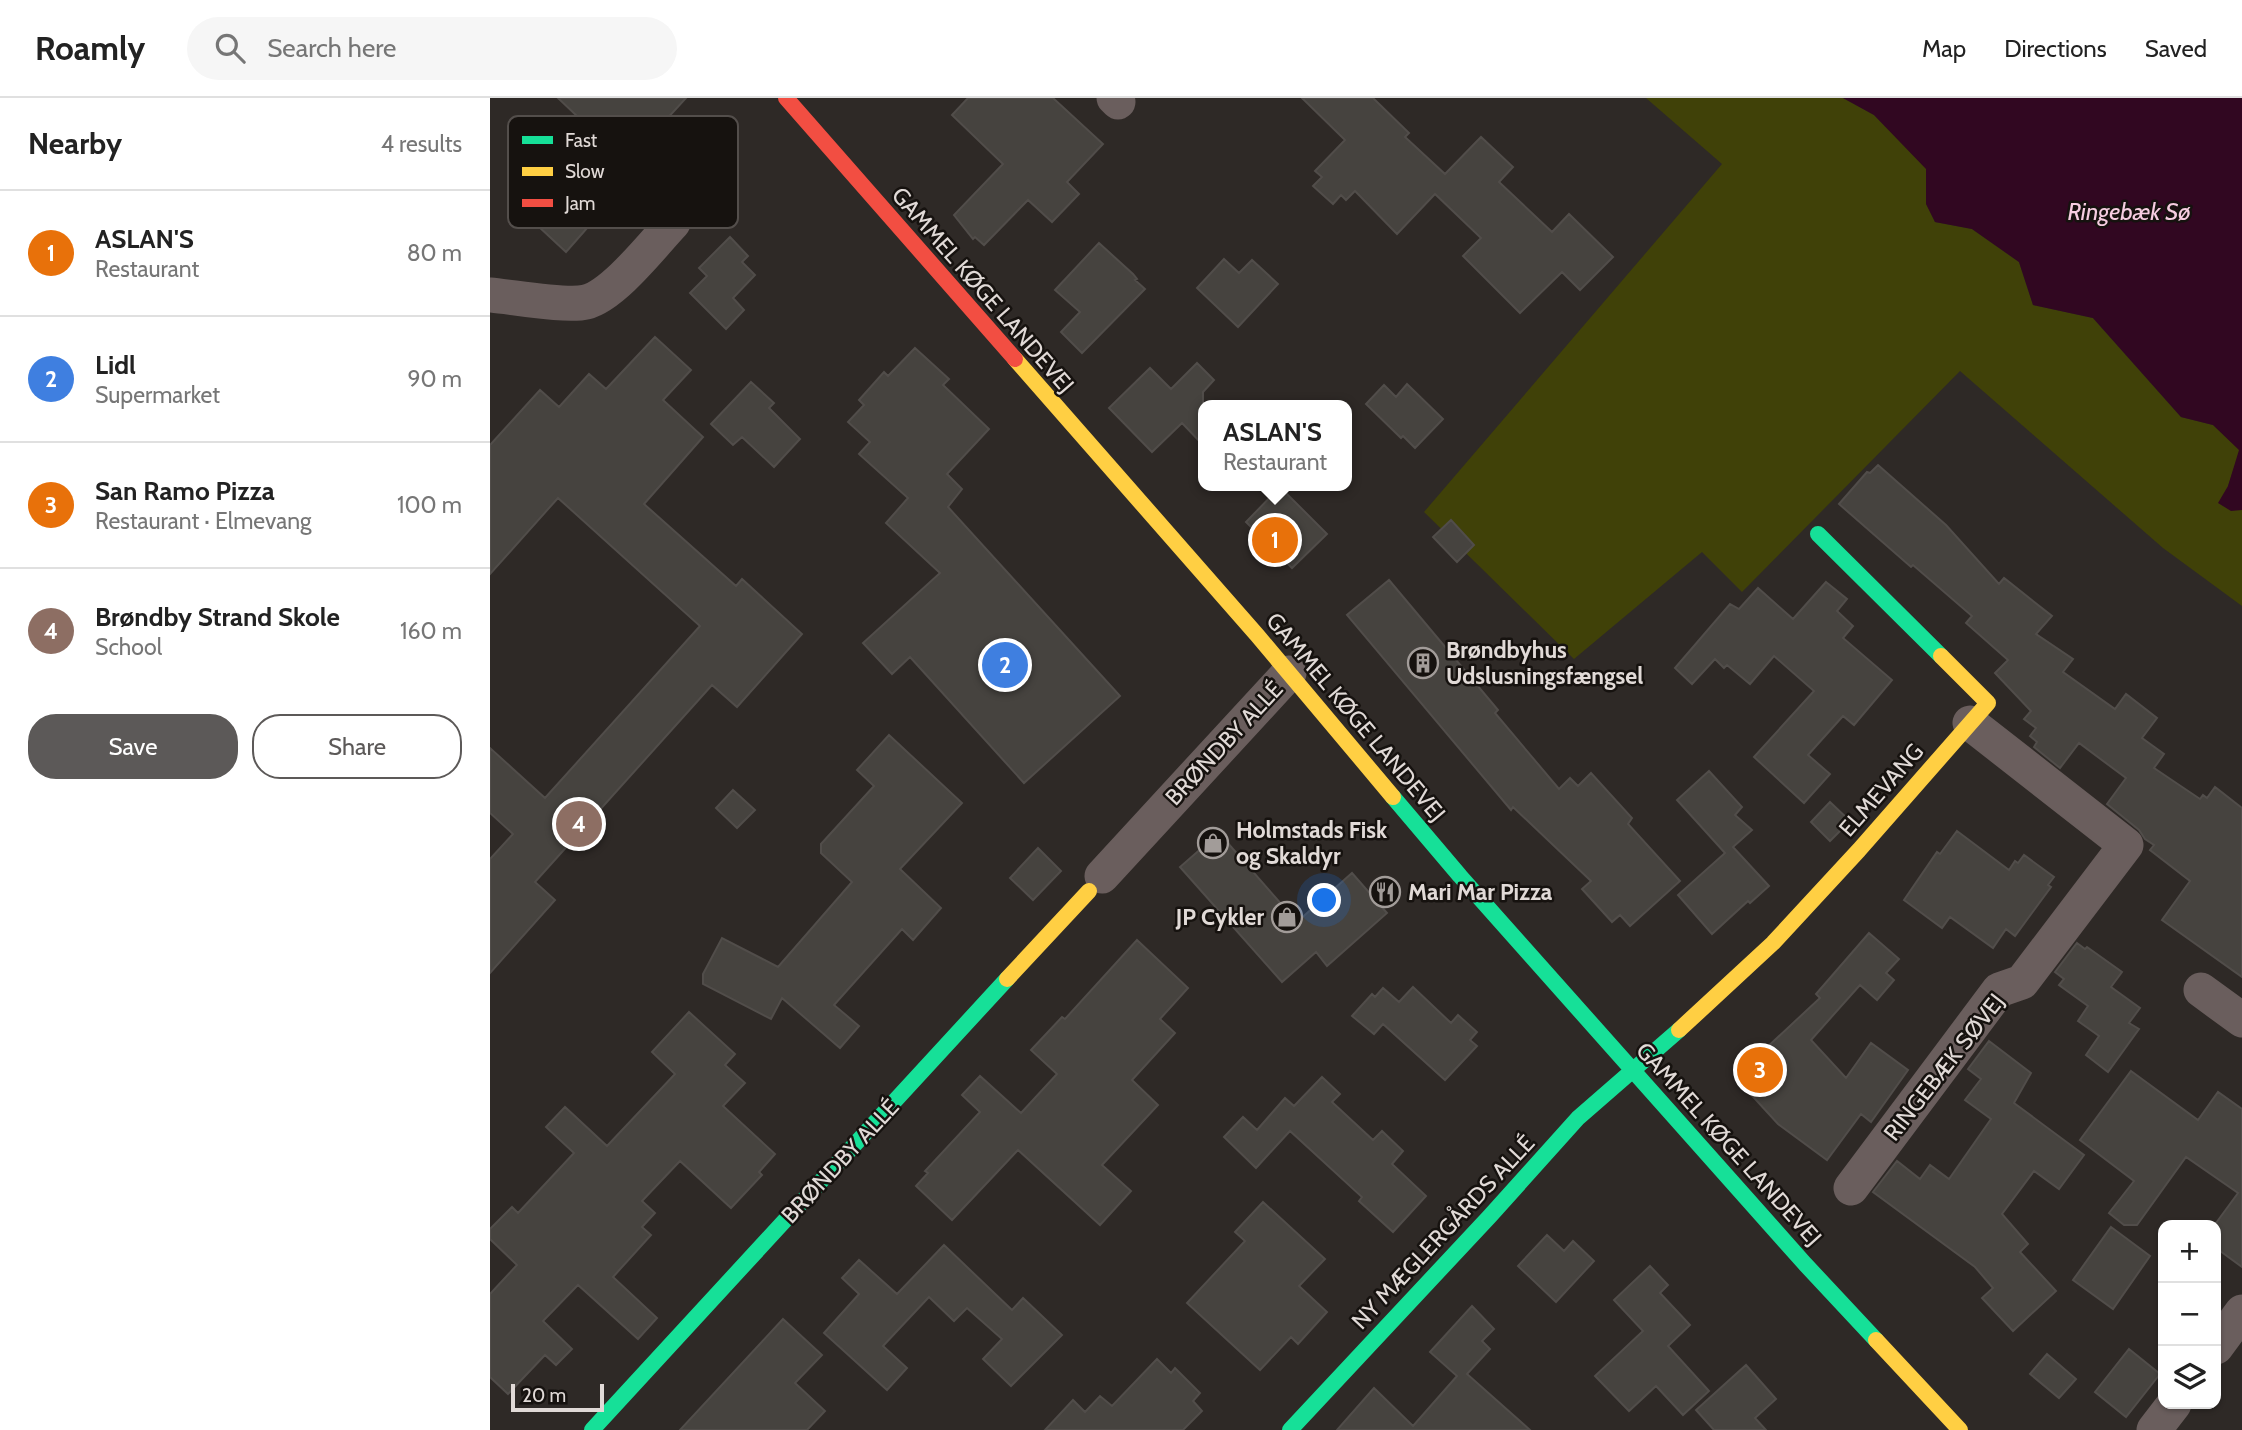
<!DOCTYPE html>
<meta charset="utf-8">
<style>
:root{--surface:#fff;--page:#f6f6f6;--text:#222;--muted:#767676;--line:#e0e0e0;--accent:#5c5958}
body{margin:0;font-family:Cabin,sans-serif;background:var(--page);color:var(--text)}
.controls{position:absolute;right:21px;bottom:21px;display:grid;overflow:hidden;border-radius:14px;box-shadow:0 2px 5px #0004}
.controls button{width:63px;height:63px;display:grid;place-items:center;padding:0;border:0;border-bottom:2px solid var(--line);background:var(--surface);color:var(--text);font:35px sans-serif}
.scale{position:absolute;left:21px;bottom:18px;width:93px;box-sizing:border-box;padding-left:7px;border:4px solid #e1dad7;border-top:0;font-size:19px;line-height:24px;white-space:nowrap;color:#e1dad7;-webkit-text-stroke:5px #16120f;paint-order:stroke}
.you{position:absolute;left:835px;top:803px;width:24px;height:24px;margin:-18px;border:5px solid #fff;border-radius:50%;background:#1a73e8;box-shadow:0 0 0 10px #1a73e833}
.badge{display:grid;place-items:center;width:46px;height:46px;border-radius:50%;background:var(--accent);color:#fff;font-size:23px;font-weight:700}
.pin{position:absolute;translate:-50% -50%;border:4px solid #fff;box-shadow:0 2px 7px #0006}
.popup{position:absolute;left:708px;top:302px;width:154px;height:91px;box-sizing:border-box;display:grid;place-content:center;border-radius:14px;background:var(--surface);filter:drop-shadow(0 2px 5px #0005);font-size:23px;white-space:nowrap;color:var(--muted)}
.popup b{font-size:26px;color:var(--text)}
.popup::after{content:'';position:absolute;left:50%;top:100%;margin-left:-14px;border:14px solid transparent;border-top-color:var(--surface)}
.list{margin:0;padding:0;list-style:none}
h2{display:flex;justify-content:space-between;align-items:center;height:91px;margin:0;padding:0 28px;font-size:30px}
h2 small{font-size:23px;font-weight:400;color:var(--muted)}
.list li{display:grid;grid-template-columns:46px 1fr auto;gap:21px;align-items:center;box-sizing:border-box;height:126px;padding:0 28px;border-top:2px solid var(--line)}
.list b{display:block;font-size:26px;white-space:nowrap}
.list p{margin:0;font-size:23px;white-space:nowrap;color:var(--muted)}
.list em{font-size:23px;font-style:normal;color:var(--muted)}
.actions{display:flex;gap:14px;padding:21px 28px}
.actions a{flex:1;padding:16px 0;border:2px solid var(--accent);border-radius:28px;text-align:center;font-size:24px;color:var(--accent)}
.actions .main{background:var(--accent);color:#fff}
.icon{flex:none;width:38px;height:38px;fill:none;stroke:currentColor;stroke-width:2;stroke-linecap:round;stroke-linejoin:round}
.map{position:relative;flex:none;width:1752px;height:1332px;overflow:hidden}
header{display:flex;align-items:center;gap:42px;box-sizing:border-box;height:98px;padding:0 35px;background:var(--surface);border-bottom:2px solid var(--line)}
header strong{font-size:33px}
nav{display:flex;gap:38px;margin-inline-start:auto;font-size:24px}
.search{width:490px;height:63px;background:var(--page);display:flex;align-items:center;gap:18px;box-sizing:border-box;padding:0 24px;border-radius:38px;color:var(--muted);font-size:26px}
main{display:flex}
aside{flex:1;background:var(--surface)}
.map>svg:first-child{display:block}
.green{fill:#404108}
.water{fill:#310721}
.building{fill:#46433f;stroke:#514d4a;stroke-width:2}
.lines{fill:none;stroke-linecap:round;stroke-linejoin:round}
.street{stroke:#6a5e5d;stroke-width:35}
.fast{stroke:#16e098;stroke-width:16}
.slow{stroke:#ffcf43;stroke-width:16}
.jam{stroke:#f24e42;stroke-width:16}
.labels{text-anchor:middle;dominant-baseline:central;stroke-width:5;stroke-linejoin:round;paint-order:stroke}
.street-label{font-size:23px;fill:#e1dad7;stroke:#16120f}
.poi-label{font-size:23px;font-weight:bold;fill:#e1dad7;stroke:#16120f;text-anchor:start}
.water-label{font-size:24px;font-style:italic;fill:#f6cde1;stroke:#16120f}
.key{fill:#16120f;stroke:#534e4b;stroke-width:2}
.key-label{font-size:19px;fill:#e1dad7}
</style>
<header>
<strong>Roamly</strong>
<div class="search"><svg class="icon" aria-label="search" viewBox="0 0 24 24"><circle cx="10" cy="10" r="6"/><path d="M15 15l6 6"/></svg>Search here</div>
<nav><a>Map</a><a>Directions</a><a>Saved</a></nav>
</header>
<main>
<aside>
<h2>Nearby<small>4 results</small></h2>
<ul class="list">
<li><span class="badge" style="background:#e8710a">1</span><div><b>ASLAN'S</b><p>Restaurant</p></div><em>80 m</em></li>
<li><span class="badge" style="background:#3f7fe0">2</span><div><b>Lidl</b><p>Supermarket</p></div><em>90 m</em></li>
<li><span class="badge" style="background:#e8710a">3</span><div><b>San Ramo Pizza</b><p>Restaurant · Elmevang</p></div><em>100 m</em></li>
<li><span class="badge" style="background:#8d6e63">4</span><div><b>Brøndby Strand Skole</b><p>School</p></div><em>160 m</em></li>
</ul>
<div class="actions"><a class="main">Save</a><a>Share</a></div>
</aside>
<div class="map">
<svg width="1752" height="1332" viewBox="0 0 1752 1332">
<rect width="100%" height="100%" fill="#2e2926"/>
<path class="green" d="M 1156,0 L 1353,0 L 1384,17 L 1437,71 L 1436,105 L 1445,124 L 1482,131 L 1529,164 L 1543,207 L 1603,220 L 1691,319 L 1723,327 L 1750,352 L 1738,388 L 1752,395 L 1752,508 L 1673,450 L 1470,273 L 1252,494 L 1212,454 L 1084,561 L 934,414 L 1232,66 Z"/>
<path class="water" d="M 1353,0 L 1752,0 L 1752,412 L 1741,413 L 1728,405 L 1738,388 L 1749,352 L 1723,327 L 1691,319 L 1603,220 L 1543,207 L 1529,164 L 1482,131 L 1445,124 L 1436,106 L 1436,71 L 1384,17 Z"/>
<path class="building" d="M 68,0 L 196,0 L 108,96 L 119,105 L 76,154 L 32,113 L 35,80 L 44,80 L 88,33 L 81,26 L 88,19 Z
M 478,0 L 563,0 L 613,46 L 577,84 L 589,96 L 562,124 L 538,102 L 494,147 L 485,139 L 483,141 L 464,117 L 513,66 L 462,17 Z
M 812,0 L 883,0 L 919,35 L 915,39 L 955,76 L 991,39 L 1023,69 L 1009,84 L 1062,134 L 1079,116 L 1123,159 L 1090,192 L 1072,174 L 1030,215 L 973,158 L 991,140 L 945,96 L 907,136 L 865,93 L 856,102 L 851,97 L 843,106 L 823,88 L 832,79 L 825,73 L 855,42 Z
M 240,139 L 258,158 L 252,164 L 265,177 L 243,200 L 254,212 L 236,231 L 200,195 L 217,178 L 209,170 Z
M 609,145 L 643,176 L 647,181 L 645,182 L 655,191 L 592,255 L 571,234 L 590,214 L 565,192 Z
M 734,161 L 749,175 L 762,162 L 788,186 L 748,229 L 707,190 Z
M 165,239 L 201,272 L 173,302 L 213,339 L 154,406 L 246,488 L 252,481 L 312,536 L 247,609 L 222,587 L 45,784 L 65,802 L 0,875 L 0,761 L 23,736 L 0,715 L 0,650 L 55,700 L 210,528 L 68,400 L 0,476 L 0,347 L 50,292 L 69,309 L 99,276 L 116,291 Z
M 425,250 L 459,281 L 453,287 L 499,331 L 457,376 L 472,391 L 458,409 L 630,598 L 534,685 L 420,559 L 402,576 L 373,545 L 450,475 L 396,425 L 418,400 L 369,356 L 380,344 L 358,324 L 374,307 L 369,302 L 394,274 L 398,278 Z
M 707,265 L 724,282 L 713,294 L 713,347 L 692,325 L 662,354 L 619,310 L 660,270 L 681,291 Z
M 261,284 L 284,305 L 279,310 L 310,341 L 284,369 L 252,339 L 243,347 L 221,326 Z
M 917,286 L 953,321 L 925,350 L 913,338 L 911,340 L 876,306 L 894,287 L 906,299 Z
M 1388,367 L 1456,427 L 1509,486 L 1514,480 L 1562,518 L 1546,536 L 1583,561 L 1573,574 L 1625,611 L 1636,596 L 1667,620 L 1652,640 L 1674,656 L 1664,670 L 1710,701 L 1713,697 L 1717,700 L 1725,689 L 1752,710 L 1752,879 L 1672,822 L 1700,783 L 1660,752 L 1664,747 L 1655,741 L 1649,732 L 1617,706 L 1636,680 L 1589,645 L 1570,670 L 1544,649 L 1547,644 L 1540,638 L 1546,630 L 1534,621 L 1541,613 L 1505,575 L 1518,562 L 1476,525 L 1482,518 L 1423,467 L 1421,469 L 1349,406 L 1377,374 L 1380,375 Z
M 790,389 L 837,436 L 802,470 L 756,424 Z
M 961,422 L 984,447 L 967,464 L 943,439 Z
M 899,482 L 1008,612 L 1005,615 L 1069,691 L 1080,680 L 1088,688 L 1101,675 L 1142,720 L 1138,726 L 1190,783 L 1140,828 L 1130,817 L 1122,824 L 1092,791 L 1101,783 L 1023,709 L 1021,712 L 857,517 Z
M 1336,484 L 1357,501 L 1347,513 L 1363,528 L 1353,540 L 1402,582 L 1364,627 L 1353,618 L 1318,657 L 1340,676 L 1314,705 L 1264,659 L 1324,593 L 1284,558 L 1260,586 L 1237,567 L 1234,570 L 1225,561 L 1202,586 L 1185,570 L 1240,506 L 1249,511 L 1268,490 L 1303,521 Z
M 399,637 L 472,705 L 410,771 L 451,810 L 423,842 L 412,831 L 344,907 L 369,928 L 350,950 L 292,900 L 281,921 L 213,886 L 213,876 L 232,840 L 288,869 L 362,784 L 331,755 L 331,746 L 384,688 L 367,672 Z
M 1219,673 L 1252,709 L 1245,717 L 1262,732 L 1243,749 L 1279,788 L 1260,805 L 1258,803 L 1222,836 L 1188,797 L 1235,755 L 1187,702 Z
M 243,692 L 265,712 L 247,730 L 226,710 Z
M 1340,704 L 1360,723 L 1340,743 L 1321,724 Z
M 1467,733 L 1519,772 L 1525,763 L 1528,765 L 1534,757 L 1564,779 L 1558,787 L 1561,789 L 1525,838 L 1516,831 L 1503,850 L 1460,819 L 1452,830 L 1414,802 L 1447,754 L 1450,756 Z
M 729,735 L 807,824 L 862,775 L 897,815 L 837,868 L 826,854 L 792,884 L 690,769 Z
M 548,750 L 571,773 L 543,802 L 520,780 Z
M 1379,835 L 1409,861 L 1396,875 L 1404,882 L 1387,902 L 1370,887 L 1321,942 L 1356,980 L 1381,945 L 1418,972 L 1381,1024 L 1371,1016 L 1337,1062 L 1288,1026 L 1245,979 L 1330,900 L 1326,896 Z
M 647,842 L 698,890 L 670,921 L 685,935 L 642,982 L 668,1007 L 612,1067 L 641,1093 L 610,1127 L 528,1052 L 462,1122 L 426,1088 L 438,1075 L 435,1073 L 490,1014 L 472,997 L 490,978 L 531,1015 L 567,976 L 541,952 L 572,919 L 575,921 Z
M 1587,845 L 1595,851 L 1597,849 L 1632,874 L 1621,889 L 1650,910 L 1639,925 L 1649,931 L 1618,974 L 1596,957 L 1609,938 L 1588,923 L 1598,908 L 1569,887 L 1574,881 L 1565,874 Z
M 923,889 L 961,925 L 968,917 L 987,934 L 980,942 L 987,948 L 955,982 L 893,926 L 884,936 L 862,918 L 882,896 L 885,899 L 893,890 L 909,904 Z
M 199,914 L 245,956 L 235,967 L 255,985 L 233,1008 L 285,1056 L 269,1074 L 272,1077 L 241,1110 L 190,1063 L 152,1103 L 165,1115 L 152,1129 L 161,1137 L 123,1179 L 167,1220 L 148,1241 L 88,1187 L 53,1223 L 82,1251 L 66,1267 L 55,1257 L 18,1296 L 0,1279 L 0,1196 L 27,1167 L 0,1141 L 0,1131 L 22,1109 L 28,1115 L 84,1055 L 56,1029 L 75,1009 L 117,1048 L 185,976 L 162,954 Z
M 1499,943 L 1541,975 L 1524,1005 L 1594,1057 L 1569,1091 L 1544,1073 L 1512,1116 L 1538,1146 L 1530,1154 L 1566,1193 L 1523,1233 L 1492,1200 L 1503,1190 L 1485,1169 L 1383,1094 L 1407,1063 L 1430,1081 L 1440,1067 L 1459,1081 L 1501,1021 L 1475,1002 L 1491,981 L 1478,971 Z
M 1641,973 L 1708,1022 L 1728,994 L 1752,1011 L 1752,1169 L 1726,1150 L 1726,1125 L 1748,1095 L 1696,1059 L 1647,1127 L 1634,1127 L 1619,1115 L 1644,1083 L 1590,1042 Z
M 832,979 L 850,996 L 842,1004 L 883,1042 L 892,1033 L 913,1053 L 902,1066 L 936,1098 L 903,1134 L 869,1103 L 872,1099 L 800,1033 L 766,1070 L 734,1039 L 753,1019 L 767,1032 L 795,1000 L 804,1008 Z
M 773,1104 L 835,1161 L 809,1188 L 837,1214 L 808,1246 L 801,1239 L 770,1272 L 697,1205 L 755,1143 L 745,1134 Z
M 1621,1129 L 1660,1158 L 1623,1211 L 1583,1182 Z
M 1057,1137 L 1074,1153 L 1083,1143 L 1104,1163 L 1066,1204 L 1028,1168 Z
M 454,1147 L 522,1212 L 533,1200 L 572,1237 L 521,1288 L 493,1261 L 512,1241 L 477,1210 L 464,1223 L 439,1199 L 393,1248 L 417,1270 L 397,1292 L 334,1235 L 369,1196 L 352,1180 L 369,1162 L 407,1196 Z
M 1160,1168 L 1178,1187 L 1170,1195 L 1200,1227 L 1178,1248 L 1219,1293 L 1193,1317 L 1166,1288 L 1139,1313 L 1105,1278 L 1153,1233 L 1124,1202 Z
M 982,1208 L 1004,1231 L 992,1243 L 1000,1251 L 977,1276 L 1040,1332 L 847,1332 L 884,1290 L 923,1328 L 967,1278 L 940,1254 Z
M 293,1221 L 332,1257 L 305,1285 L 335,1313 L 317,1332 L 190,1332 Z
M 1639,1251 L 1670,1276 L 1636,1319 L 1605,1294 Z
M 1557,1256 L 1586,1281 L 1569,1300 L 1540,1276 Z
M 667,1261 L 681,1275 L 685,1270 L 710,1295 L 703,1303 L 712,1313 L 693,1332 L 555,1332 L 583,1302 L 595,1314 L 610,1298 L 622,1308 Z
M 1256,1267 L 1286,1301 L 1265,1320 L 1276,1332 L 1224,1332 L 1206,1312 Z"/>
<g class="lines">
<path class="street" d="M 624,0 L 628,4
M 0,197 C 23,199 77,209 96,204 C 124,197 163,146 183,125
M 612,778 L 799,575
M 1711,892 L 1752,922
M 1361,1090 L 1509,892 L 1532,884 L 1636,747 L 1480,625
M 1726,1249 L 1752,1214
M 1664,1332 L 1684,1306"/>
<path class="fast" d="M 1328,436 L 1451,558
M 903,699 L 970,778 L 1315,1166 L 1386,1242
M 102,1332 L 517,881
M 800,1332 L 1000,1118 L 1088,1020 L 1189,932"/>
<path class="slow" d="M 525,261 L 767,537 L 903,699
M 517,881 L 599,793
M 1189,932 L 1283,845 L 1369,752 L 1498,605 L 1451,558
M 1386,1242 L 1470,1332"/>
<path class="jam" d="M 296,0 L 525,261"/>
</g>
<defs>
<g id="building-ring" transform="scale(1.575)"><circle r="9.5" fill="#16120f" stroke="#a29c99" stroke-width="1.5"/><path d="M-4-6H4V6H1V3H-1V6H-4ZM-2.5-4.3h1.7v1.8h-1.7ZM.8-4.3h1.7v1.8H.8ZM-2.5-1h1.7V.8h-1.7ZM.8-1h1.7V.8H.8Z" fill="#a29c99"/></g>
<g id="shop-ring" transform="scale(1.575)"><circle r="9.5" fill="#16120f" stroke="#a29c99" stroke-width="1.5"/><path d="M-5-2.5h2.3a2.7 3.5 0 0 1 5.4 0H5L5.5 6h-11ZM-1.5-2.5h3a1.5 2.3 0 0 0-3 0Z" fill="#a29c99"/></g>
<g id="restaurant-ring" transform="scale(1.575)"><circle r="9.5" fill="#16120f" stroke="#a29c99" stroke-width="1.5"/><path d="M-5-6h1v4h1v-4h1v4h1v-4h1v5L-1.5 .5V6h-2V.5L-5-1ZM5-6V6H3V1.5H1.5Q1.5-4 5-6Z" fill="#a29c99"/></g>
</defs>
<g fill-rule="evenodd">
<use href="#building-ring" x="933" y="565"/>
<use href="#shop-ring" x="723" y="745"/>
<use href="#restaurant-ring" x="895" y="794"/>
<use href="#shop-ring" x="797" y="819"/>
</g>
<g class="labels">
<g class="street-label">
<text transform="translate(493 192) rotate(49)">GAMMEL KØGE LANDEVEJ</text>
<text transform="translate(866 619) rotate(50)">GAMMEL KØGE LANDEVEJ</text>
<text transform="translate(734 645) rotate(-47)">BRØNDBY ALLÉ</text>
<text transform="translate(1391 692) rotate(-49)">ELMEVANG</text>
<text transform="translate(1454 969) rotate(-52)">RINGEBÆK SØVEJ</text>
<text transform="translate(1239 1046) rotate(48)">GAMMEL KØGE LANDEVEJ</text>
<text transform="translate(350 1063) rotate(-47)">BRØNDBY ALLÉ</text>
<text transform="translate(953 1134) rotate(-47)">NY MÆGLERGÅRDS ALLÉ</text>
</g>
<g class="poi-label">
<text x="956" y="552">Brøndbyhus<tspan x="956" dy="26">Udslusningsfængsel</tspan></text>
<text x="746" y="732">Holmstads Fisk<tspan x="746" dy="26">og Skaldyr</tspan></text>
<text x="918" y="794">Mari Mar Pizza</text>
<text x="774" y="819" text-anchor="end">JP Cykler</text>
</g>
<g class="water-label">
<text x="1639" y="113">Ringebæk Sø</text>
</g>
</g>
<rect x="18" y="18" width="230" height="112" rx="10" class="key"/>
<rect x="32" y="38" width="31" height="8" fill="#16e098"/>
<rect x="32" y="69" width="31" height="9" fill="#ffcf43"/>
<rect x="32" y="101" width="31" height="8" fill="#f24e42"/>
<g class="key-label">
<text x="75" y="49">Fast</text>
<text x="75" y="80">Slow</text>
<text x="75" y="112">Jam</text>
</g>
</svg>
<div class="controls">
<button>+</button>
<button>−</button>
<button><svg class="icon" aria-label="layers" viewBox="0 0 24 24"><path d="M12 4l9 5-9 5-9-5zM3 14l9 5 9-5"/></svg></button>
</div>
<div class="scale">20 m</div>
<div class="you"></div>
<div class="pin badge" style="left:785px;top:442px;background:#e8710a">1</div>
<div class="popup"><b>ASLAN'S</b>Restaurant</div>
<div class="pin badge" style="left:515px;top:567px;background:#3f7fe0">2</div>
<div class="pin badge" style="left:1270px;top:972px;background:#e8710a">3</div>
<div class="pin badge" style="left:89px;top:726px;background:#8d6e63">4</div>
</div>
</main>
